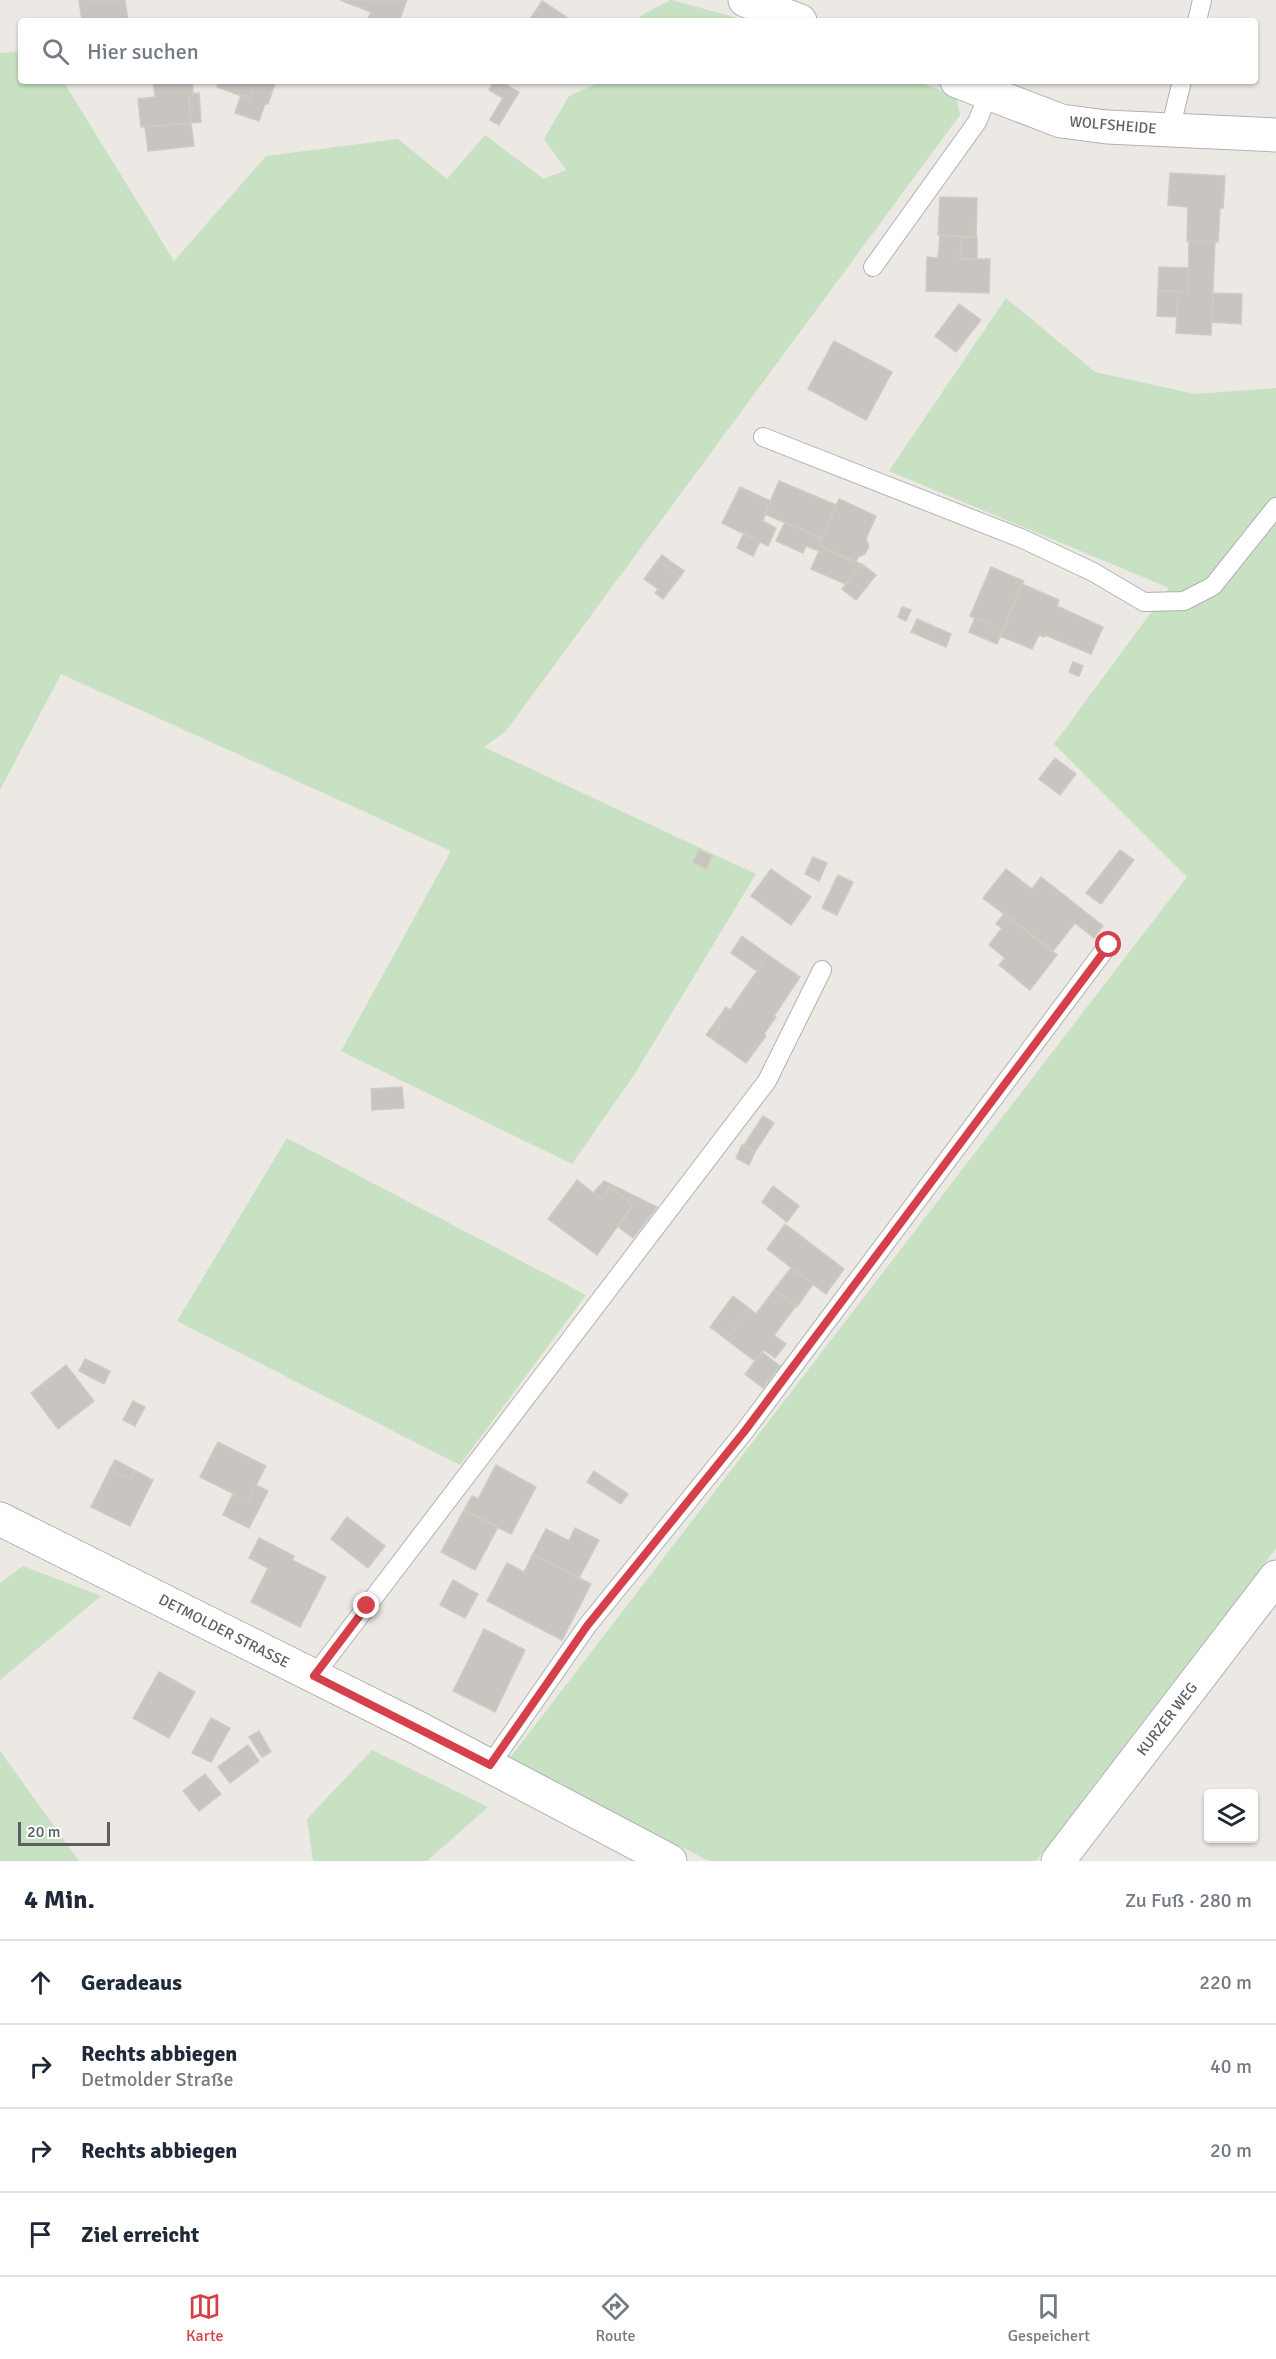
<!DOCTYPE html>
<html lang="de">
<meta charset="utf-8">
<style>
:root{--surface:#fff;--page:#f6f6f7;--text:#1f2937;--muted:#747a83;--line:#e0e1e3;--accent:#d6404a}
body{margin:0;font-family:Signika,sans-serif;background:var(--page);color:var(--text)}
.controls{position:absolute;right:18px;bottom:18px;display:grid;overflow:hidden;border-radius:6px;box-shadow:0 2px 4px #0004}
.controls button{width:54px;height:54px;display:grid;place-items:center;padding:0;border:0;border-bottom:2px solid var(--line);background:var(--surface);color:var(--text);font:30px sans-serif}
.scale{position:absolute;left:18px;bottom:15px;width:92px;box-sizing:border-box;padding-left:6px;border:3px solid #5c6062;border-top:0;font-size:16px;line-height:21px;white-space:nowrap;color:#5c6062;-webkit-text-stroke:4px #fff;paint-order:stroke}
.stop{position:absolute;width:18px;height:18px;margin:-14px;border:4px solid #d6404a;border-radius:50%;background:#fff}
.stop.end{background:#d6404a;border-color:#fff;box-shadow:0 2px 6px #0008}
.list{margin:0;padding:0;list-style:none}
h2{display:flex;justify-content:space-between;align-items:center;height:78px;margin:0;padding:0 24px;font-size:26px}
h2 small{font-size:20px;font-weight:400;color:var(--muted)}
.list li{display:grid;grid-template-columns:39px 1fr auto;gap:18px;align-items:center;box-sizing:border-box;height:84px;padding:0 24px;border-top:2px solid var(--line)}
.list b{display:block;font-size:22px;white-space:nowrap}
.list p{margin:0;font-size:20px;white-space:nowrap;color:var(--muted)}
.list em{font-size:20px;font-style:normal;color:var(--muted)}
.icon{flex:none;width:33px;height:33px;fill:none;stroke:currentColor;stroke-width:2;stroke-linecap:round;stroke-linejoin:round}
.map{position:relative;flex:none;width:1276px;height:1861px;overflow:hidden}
.search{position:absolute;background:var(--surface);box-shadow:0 2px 4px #0004;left:18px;right:18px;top:18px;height:66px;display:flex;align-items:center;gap:15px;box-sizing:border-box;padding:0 21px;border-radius:6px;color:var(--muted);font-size:22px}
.sheet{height:414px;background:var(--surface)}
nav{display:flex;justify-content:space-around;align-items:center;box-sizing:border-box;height:84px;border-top:2px solid var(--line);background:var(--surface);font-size:16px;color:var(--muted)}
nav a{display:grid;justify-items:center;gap:3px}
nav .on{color:var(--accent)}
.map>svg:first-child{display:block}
.green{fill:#c7e1c2}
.building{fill:#c8c4c0;stroke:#d0cac3;stroke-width:1.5}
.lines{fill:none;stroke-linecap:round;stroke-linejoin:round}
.lane-casing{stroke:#afb2b4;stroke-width:20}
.street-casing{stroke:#afb2b4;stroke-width:35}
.lane{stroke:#fff;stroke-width:18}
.street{stroke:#fff;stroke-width:33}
.route{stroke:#d6404a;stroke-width:8}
.labels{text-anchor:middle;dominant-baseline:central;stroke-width:6;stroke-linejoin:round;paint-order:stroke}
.street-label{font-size:15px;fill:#5c6062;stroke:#fff}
</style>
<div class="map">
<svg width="1276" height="1861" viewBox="0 0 1276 1861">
<rect width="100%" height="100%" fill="#ece9e4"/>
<path class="green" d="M 671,0 L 749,21 L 637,21 L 640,16 Z
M 21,51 L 21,81 L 63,81 L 174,261 L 266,156 L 398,139 L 447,179 L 485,135 L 544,179 L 566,170 L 544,139 L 569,96 L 603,81 L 916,81 L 956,96 L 960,115 L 505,732 L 484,747 L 756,874 L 636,1072 L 572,1164 L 341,1051 L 451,851 L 61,674 L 0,790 L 0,53 Z
M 1006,298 L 1095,372 L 1195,394 L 1276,388 L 1276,1548 L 1036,1861 L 709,1861 L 509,1759 L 1187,877 L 1054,744 L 1169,588 L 889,471 Z
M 287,1138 L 586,1295 L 460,1465 L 177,1321 Z
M 23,1566 L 101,1596 L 0,1680 L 0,1583 Z
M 372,1750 L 488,1807 L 427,1861 L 313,1861 L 307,1819 Z
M 0,1751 L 79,1861 L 0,1861 Z"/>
<path class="building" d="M 79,0 L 125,0 L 128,21 L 82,21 Z
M 340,0 L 407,0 L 399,21 L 367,21 L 371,12 Z
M 542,1 L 571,20 L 570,21 L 529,21 Z
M 153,81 L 192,81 L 193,94 L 189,94 L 191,123 L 141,127 L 138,99 L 155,97 Z
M 219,81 L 256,81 L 250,99 L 217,87 Z
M 256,81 L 276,81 L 268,104 L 265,104 L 259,121 L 235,113 L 241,95 L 250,99 Z
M 494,81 L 500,81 L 519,92 L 499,125 L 490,120 L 503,98 L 489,90 Z
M 199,93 L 201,122 L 191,123 L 189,94 Z
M 191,123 L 194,146 L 148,151 L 145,127 Z
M 1170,173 L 1225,176 L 1223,208 L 1220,208 L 1218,242 L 1187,241 L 1188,207 L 1168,205 Z
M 940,197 L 977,198 L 976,237 L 938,235 Z
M 940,235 L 961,237 L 960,259 L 990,259 L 989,293 L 926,291 L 927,257 L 938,258 Z
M 961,237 L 977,237 L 977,259 L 960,259 Z
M 1189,241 L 1215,242 L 1211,335 L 1176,333 L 1178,291 L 1188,292 Z
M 1159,267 L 1188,268 L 1188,292 L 1158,291 Z
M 1158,291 L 1178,291 L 1177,317 L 1157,316 Z
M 1213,293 L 1242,294 L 1241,324 L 1212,322 Z
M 959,304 L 981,320 L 956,352 L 935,336 Z
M 834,341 L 892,372 L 866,420 L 808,389 Z
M 779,481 L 836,505 L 822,539 L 765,514 Z
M 740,487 L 770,501 L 763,521 L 776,528 L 768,546 L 722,523 Z
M 839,499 L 876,516 L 866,539 L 869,546 L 865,554 L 858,557 L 856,563 L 819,546 Z
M 785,522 L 822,539 L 819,546 L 862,564 L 846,584 L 811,569 L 819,551 L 806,546 L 803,553 L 776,541 Z
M 744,533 L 760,542 L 753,556 L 737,548 Z
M 662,555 L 684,571 L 680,577 L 658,560 Z
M 658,560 L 680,577 L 663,599 L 655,593 L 658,589 L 644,579 Z
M 862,564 L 876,575 L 856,600 L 842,589 Z
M 991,567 L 1024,581 L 1003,630 L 970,616 Z
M 1022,584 L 1059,600 L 1057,606 L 1103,627 L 1091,654 L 1045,635 L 1044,637 L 1039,635 L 1032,649 L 1000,636 Z
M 902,607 L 911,610 L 906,621 L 898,617 Z
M 975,618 L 1003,630 L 997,644 L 969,632 Z
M 917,619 L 951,634 L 946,647 L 911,632 Z
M 1073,662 L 1083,666 L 1079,676 L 1069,672 Z
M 1055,758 L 1076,774 L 1060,795 L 1039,779 Z
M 699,850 L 712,856 L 706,869 L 693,862 Z
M 1120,850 L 1134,860 L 1101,904 L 1086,893 Z
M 813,857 L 827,863 L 819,881 L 805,874 Z
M 771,869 L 811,897 L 791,925 L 751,896 Z
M 1006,869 L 1032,889 L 1041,877 L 1103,926 L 1094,938 L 1075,923 L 1053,951 L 983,898 Z
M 838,875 L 853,882 L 837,915 L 822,908 Z
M 1004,914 L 1057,955 L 1030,990 L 999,965 L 1005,958 L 989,945 L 1002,928 L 996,924 Z
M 742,936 L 768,955 L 757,971 L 731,953 Z
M 768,955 L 800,977 L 774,1016 L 776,1017 L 764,1034 L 766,1036 L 746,1063 L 711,1038 L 720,1025 L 719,1017 L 726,1007 L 730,1010 Z
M 719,1017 L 720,1025 L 711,1038 L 706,1035 Z
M 402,1087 L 404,1108 L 372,1110 L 371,1089 Z
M 763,1116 L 774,1123 L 755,1152 L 744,1145 Z
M 742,1145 L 755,1152 L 749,1165 L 736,1158 Z
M 577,1180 L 601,1199 L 608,1190 L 608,1186 L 633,1205 L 597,1255 L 548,1219 Z
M 604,1181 L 657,1207 L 633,1238 L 619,1227 L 633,1205 L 608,1186 L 608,1190 L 601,1199 L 593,1193 Z
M 773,1186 L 799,1206 L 787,1222 L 762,1202 Z
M 785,1224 L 844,1269 L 826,1294 L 767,1249 Z
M 791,1268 L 813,1284 L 797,1307 L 774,1290 Z
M 774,1290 L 796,1306 L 774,1335 L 786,1344 L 775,1358 L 764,1350 L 755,1361 L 726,1339 L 750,1309 L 756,1314 Z
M 733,1296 L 750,1309 L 726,1339 L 710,1327 Z
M 762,1352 L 780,1366 L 763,1388 L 745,1374 Z
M 85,1359 L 110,1371 L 104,1384 L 79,1371 Z
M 66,1365 L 94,1401 L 58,1429 L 31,1393 Z
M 133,1401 L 145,1407 L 135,1426 L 123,1420 Z
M 218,1442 L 266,1466 L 248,1501 L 200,1477 Z
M 115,1460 L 134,1470 L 130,1479 L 110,1469 Z
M 496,1465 L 536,1487 L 511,1534 L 464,1510 L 472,1496 L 478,1499 Z
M 110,1469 L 130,1479 L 134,1470 L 153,1480 L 130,1526 L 91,1507 Z
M 594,1471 L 628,1494 L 621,1504 L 587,1482 Z
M 256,1485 L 268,1491 L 249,1528 L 223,1515 L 233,1494 L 248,1501 Z
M 464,1510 L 498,1527 L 475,1570 L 441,1552 Z
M 347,1517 L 385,1546 L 368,1568 L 331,1539 Z
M 575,1528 L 599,1540 L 579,1578 L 533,1554 L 546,1529 L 569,1541 Z
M 259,1538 L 294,1556 L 292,1560 L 326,1577 L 300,1627 L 251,1602 L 268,1568 L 249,1558 Z
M 533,1554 L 591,1584 L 562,1640 L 487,1601 L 507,1563 L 524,1572 Z
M 453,1580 L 478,1594 L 465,1618 L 440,1605 Z
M 484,1629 L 525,1650 L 495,1712 L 453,1691 Z
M 159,1672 L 195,1692 L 169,1738 L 133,1718 Z
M 211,1718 L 230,1728 L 211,1762 L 192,1753 Z
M 259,1731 L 271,1752 L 262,1757 L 249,1737 Z
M 248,1745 L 259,1761 L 230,1783 L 218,1767 Z
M 205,1774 L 221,1794 L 199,1811 L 183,1791 Z"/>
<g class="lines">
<g class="lane-casing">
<path id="lane" d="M 1197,21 L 1202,0
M 1170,130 L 1182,81
M 873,267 L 977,122 L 989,93
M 763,437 L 1023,539 L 1093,572 L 1144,602 L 1184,601 L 1213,586 L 1276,507
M 314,1676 L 767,1081 L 822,970
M 490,1765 L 587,1626 L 744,1432 L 1109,944"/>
</g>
<g class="street-casing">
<path id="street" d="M 745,0 L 800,21
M 957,81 L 1061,121 L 1107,127 L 1276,135
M 0,1519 L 416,1727 L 670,1861
M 1058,1861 L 1276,1577"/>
</g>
<use href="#lane" class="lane"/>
<use href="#street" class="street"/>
</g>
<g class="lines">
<path class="route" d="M 367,1606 L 314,1676 L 490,1765 L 587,1626 L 744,1432 L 1109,945"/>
</g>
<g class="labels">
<g class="street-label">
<text transform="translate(1113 125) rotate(5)">WOLFSHEIDE</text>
<text transform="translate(224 1631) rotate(27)">DETMOLDER STRASSE</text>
<text transform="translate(1167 1719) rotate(-52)">KURZER WEG</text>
</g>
</g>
</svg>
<div class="controls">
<button><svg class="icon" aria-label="layers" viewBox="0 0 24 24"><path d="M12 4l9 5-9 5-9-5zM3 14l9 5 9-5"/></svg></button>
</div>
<div class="scale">20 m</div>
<div class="stop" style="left:1109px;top:945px"></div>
<div class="stop end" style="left:367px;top:1606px"></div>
<div class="search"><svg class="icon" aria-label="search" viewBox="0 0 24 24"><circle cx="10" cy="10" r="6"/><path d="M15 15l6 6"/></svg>Hier suchen</div>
</div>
<section class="sheet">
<h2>4 Min.<small>Zu Fuß · 280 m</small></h2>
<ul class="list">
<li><svg class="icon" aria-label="ahead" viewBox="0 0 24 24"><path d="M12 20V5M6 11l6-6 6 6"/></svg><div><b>Geradeaus</b></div><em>220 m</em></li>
<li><svg class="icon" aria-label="right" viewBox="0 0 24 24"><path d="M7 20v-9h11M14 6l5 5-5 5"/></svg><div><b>Rechts abbiegen</b><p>Detmolder Straße</p></div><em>40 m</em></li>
<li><svg class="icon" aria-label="right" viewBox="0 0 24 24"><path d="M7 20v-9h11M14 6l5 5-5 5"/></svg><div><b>Rechts abbiegen</b></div><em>20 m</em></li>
<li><svg class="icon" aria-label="arrive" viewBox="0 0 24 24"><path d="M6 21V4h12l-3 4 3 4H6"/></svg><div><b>Ziel erreicht</b></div></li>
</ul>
</section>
<nav>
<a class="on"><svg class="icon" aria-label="map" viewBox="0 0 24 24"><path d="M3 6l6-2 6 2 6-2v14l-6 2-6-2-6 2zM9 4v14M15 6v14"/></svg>Karte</a>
<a><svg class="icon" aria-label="directions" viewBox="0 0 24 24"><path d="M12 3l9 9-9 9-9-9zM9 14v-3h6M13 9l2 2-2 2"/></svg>Route</a>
<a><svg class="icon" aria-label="saved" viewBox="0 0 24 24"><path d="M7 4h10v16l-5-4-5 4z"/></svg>Gespeichert</a>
</nav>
